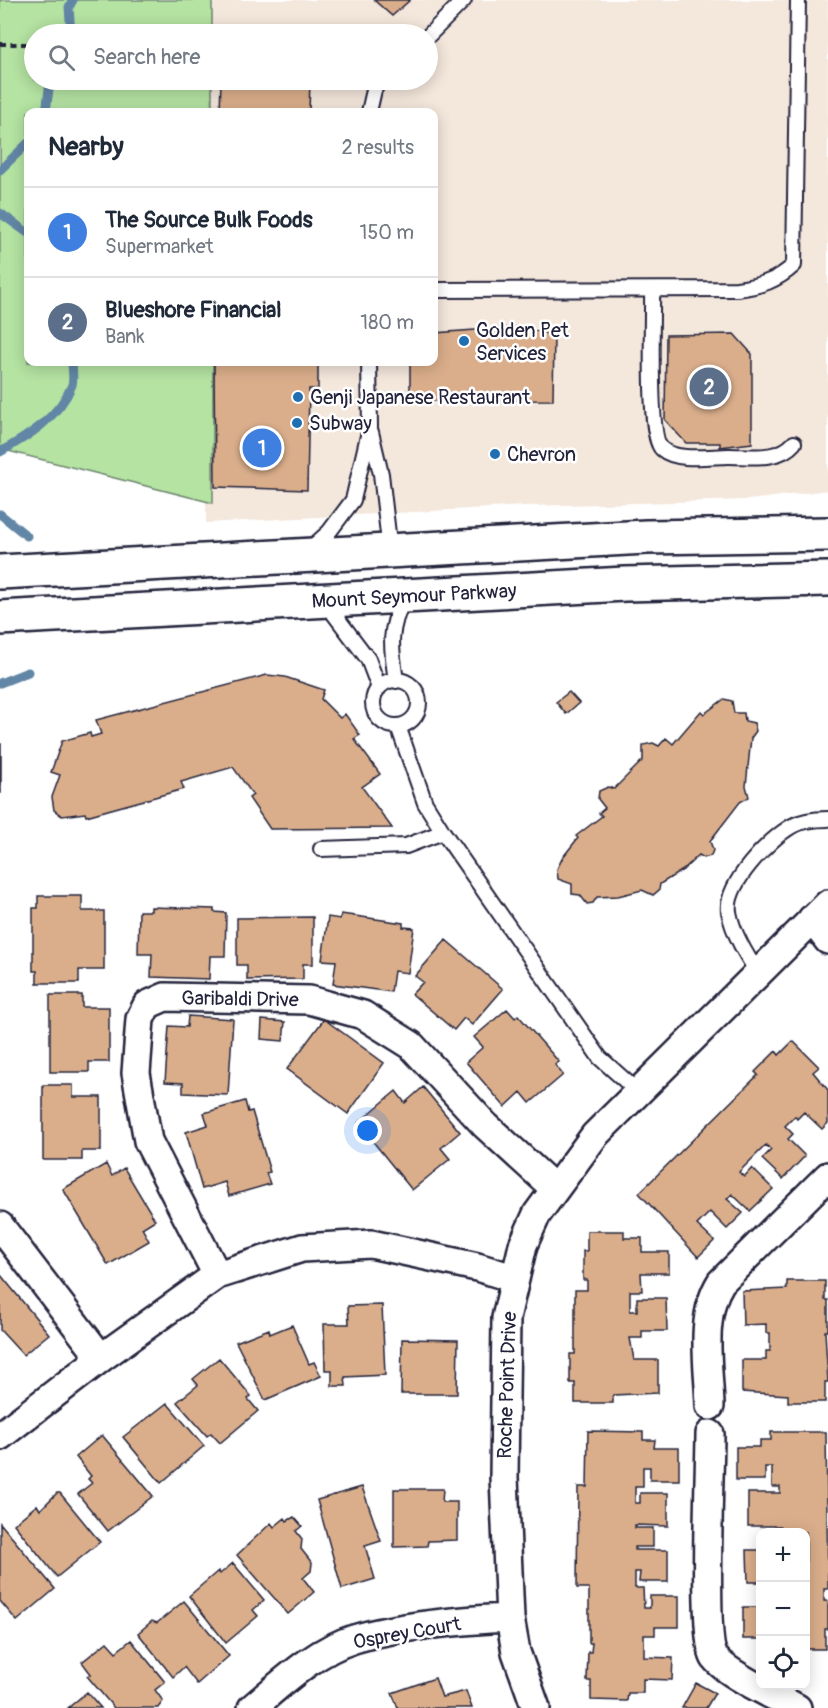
<!DOCTYPE html>
<meta charset="utf-8">
<style>
:root{--surface:#fff;--page:#f2f2f3;--text:#1f2937;--muted:#747a83;--line:#e0e1e3;--accent:#1f6fb2}
body{margin:0;font-family:Pangolin,sans-serif;background:var(--page);color:var(--text)}
.controls{position:absolute;right:18px;bottom:18px;display:grid;overflow:hidden;border-radius:12px;box-shadow:0 3px 15px #0003}
.controls button{width:54px;height:54px;display:grid;place-items:center;padding:0;border:0;border-bottom:2px solid var(--line);background:var(--surface);color:var(--text);font:30px sans-serif}
.you{position:absolute;left:368px;top:1131px;width:21px;height:21px;margin:-15px;border:4px solid #fff;border-radius:50%;background:#1a73e8;box-shadow:0 0 0 9px #1a73e833}
.badge{display:grid;place-items:center;width:39px;height:39px;border-radius:50%;background:var(--accent);color:#fff;font-size:20px;font-weight:700}
.pin{position:absolute;translate:-50% -50%;border:3px solid #fff;box-shadow:0 2px 6px #0006}
.list{margin:0;padding:0;list-style:none}
h2{display:flex;justify-content:space-between;align-items:center;height:78px;margin:0;padding:0 24px;font-size:26px}
h2 small{font-size:20px;font-weight:400;color:var(--muted)}
.list li{display:grid;grid-template-columns:39px 1fr auto;gap:18px;align-items:center;box-sizing:border-box;height:90px;padding:0 24px;border-top:2px solid var(--line)}
.list b{display:block;font-size:22px;white-space:nowrap}
.list p{margin:0;font-size:20px;white-space:nowrap;color:var(--muted)}
.list em{font-size:20px;font-style:normal;color:var(--muted)}
.icon{flex:none;width:33px;height:33px;fill:none;stroke:currentColor;stroke-width:2;stroke-linecap:round;stroke-linejoin:round}
.map{position:relative;flex:none;width:828px;height:1708px;overflow:hidden}
.search{position:absolute;background:var(--surface);box-shadow:0 3px 15px #0003;left:24px;top:24px;width:414px;height:66px;display:flex;align-items:center;gap:15px;box-sizing:border-box;padding:0 21px;border-radius:33px;color:var(--muted);font-size:22px}
.panel{position:absolute;background:var(--surface);box-shadow:0 3px 15px #0003;left:24px;top:108px;width:414px;height:258px;border-radius:12px}
.map>svg:first-child{display:block}
.built{fill:#f4e7dc}
.green{fill:#b4e3a2;stroke:#6b826e;stroke-width:1.5}
.lines{fill:none;stroke-linecap:round;stroke-linejoin:round}
.stream{stroke:#6286a5;stroke-width:9}
.building{fill:#daae8b;stroke:#22223b;stroke-width:1.5}
.service-casing{stroke:#22223b;stroke-width:18}
.minor-casing{stroke:#22223b;stroke-width:32}
.secondary-casing{stroke:#22223b;stroke-width:38}
.path{stroke:#22223b;stroke-width:4;stroke-dasharray:6 4.5;stroke-linecap:butt}
.service{stroke:#fff;stroke-width:14}
.minor{stroke:#fff;stroke-width:27}
.secondary{stroke:#fff;stroke-width:33}
.poi-dot{fill:#1f6fb2;stroke:#fff;stroke-width:2}
.labels{text-anchor:middle;dominant-baseline:central;stroke-width:5;stroke-linejoin:round;paint-order:stroke}
.poi-label{font-size:20px;fill:#22223b;stroke:#fff;text-anchor:start}
.street-label{font-size:20px;fill:#22223b;stroke:#fff}
</style>
<div class="map">
<svg width="828" height="1708" viewBox="0 0 828 1708">
<rect width="100%" height="100%" fill="#fff"/>
<filter id="ink" filterUnits="userSpaceOnUse"><feTurbulence type="fractalNoise" baseFrequency=".0167" numOctaves="2"/><feDisplacementMap in="SourceGraphic" scale="12" xChannelSelector="R" yChannelSelector="G"/><feConvolveMatrix kernelMatrix="1 2 1 2 8 2 1 2 1" color-interpolation-filters="sRGB"/></filter>
<g filter="url(#ink)">
<path class="built" d="M 205,0 L 828,0 L 828,490 L 748,500 L 525,506 L 206,523 L 206,362 L 434,362 L 434,112 L 205,112 L 205,80 L 428,80 L 428,34 L 205,34 Z"/>
<path class="green" d="M 0,0 L 212,0 L 212,34 L 34,34 L 34,80 L 212,80 L 212,112 L 28,112 L 28,362 L 213,362 L 213,503 L 0,449 Z"/>
<g class="lines">
<path class="stream" d="M 71,34 L 69,7 L 73,0
M 46,112 L 49,89 L 54,80
M 0,170 L 28,143
M 0,213 L 28,233
M 0,452 C 29,436 59,417 72,385 C 74,379 72,369 72,362
M 0,514 L 27,536
M 0,683 L 28,672"/>
</g>
<path class="building" d="M 374,0 L 410,0 L 392,16 Z
M 221,80 L 310,80 L 309,112 L 220,112 Z
M 518,327 L 554,335 L 553,400 L 410,401 L 410,362 L 434,362 L 434,333 Z
M 734,334 L 752,354 L 752,443 L 720,447 L 720,443 L 686,443 L 665,420 L 666,335 Z
M 214,362 L 318,362 L 318,389 L 309,389 L 307,490 L 215,487 Z
M 267,675 L 285,677 L 324,690 L 321,699 L 340,718 L 345,714 L 360,735 L 354,739 L 380,774 L 362,787 L 392,828 L 270,829 L 249,798 L 253,795 L 233,767 L 181,782 L 184,789 L 86,816 L 85,813 L 62,816 L 54,810 L 52,797 L 60,775 L 51,772 L 62,741 L 90,733 L 91,737 L 101,734 L 96,720 Z
M 569,692 L 579,703 L 566,714 L 556,702 Z
M 724,699 L 732,701 L 734,713 L 744,713 L 745,721 L 754,723 L 756,731 L 751,738 L 746,786 L 749,797 L 740,802 L 710,841 L 713,850 L 711,856 L 704,858 L 699,855 L 683,870 L 660,884 L 659,890 L 653,895 L 642,890 L 618,896 L 597,897 L 593,903 L 587,904 L 580,895 L 572,894 L 572,884 L 558,879 L 557,869 L 563,857 L 578,838 L 576,836 L 602,816 L 599,813 L 605,808 L 598,799 L 599,791 L 608,787 L 614,789 L 643,760 L 643,745 L 653,743 L 659,746 L 666,738 L 673,744 L 701,711 L 704,714 Z
M 0,744 L 1,744 L 1,793 L 0,793 Z
M 38,896 L 82,896 L 82,911 L 104,911 L 104,970 L 79,970 L 79,983 L 37,983 L 37,971 L 33,971 L 33,908 L 38,908 Z
M 151,907 L 214,909 L 214,912 L 226,913 L 225,956 L 210,956 L 209,979 L 151,977 L 152,954 L 138,954 L 139,911 L 151,911 Z
M 341,914 L 403,923 L 403,927 L 414,928 L 408,973 L 394,971 L 391,992 L 333,984 L 336,961 L 322,960 L 328,917 L 340,919 Z
M 313,917 L 313,964 L 303,964 L 303,979 L 247,980 L 247,965 L 237,965 L 237,918 Z
M 446,940 L 503,989 L 472,1025 L 464,1018 L 454,1030 L 412,994 L 423,982 L 415,976 Z
M 50,995 L 82,995 L 82,1007 L 109,1007 L 109,1062 L 89,1062 L 89,1072 L 50,1072 Z
M 507,1009 L 515,1018 L 518,1015 L 559,1062 L 555,1065 L 563,1075 L 530,1103 L 521,1092 L 505,1107 L 466,1062 L 483,1047 L 474,1037 Z
M 188,1016 L 233,1019 L 228,1095 L 183,1093 L 183,1083 L 165,1082 L 169,1026 L 187,1027 Z
M 324,1019 L 384,1063 L 348,1114 L 287,1069 Z
M 262,1020 L 285,1022 L 283,1041 L 261,1039 Z
M 793,1041 L 819,1067 L 813,1072 L 828,1090 L 828,1123 L 822,1129 L 804,1112 L 797,1119 L 795,1116 L 785,1126 L 793,1134 L 788,1139 L 805,1156 L 783,1179 L 762,1159 L 771,1150 L 766,1145 L 739,1172 L 744,1177 L 752,1168 L 773,1189 L 750,1211 L 732,1194 L 727,1199 L 743,1213 L 727,1229 L 710,1212 L 697,1225 L 714,1241 L 698,1257 L 639,1193 L 758,1075 L 755,1072 L 776,1051 L 779,1055 Z
M 43,1085 L 73,1085 L 73,1097 L 101,1097 L 101,1151 L 82,1151 L 82,1160 L 43,1160 Z
M 423,1087 L 460,1132 L 441,1148 L 450,1159 L 412,1190 L 358,1123 L 396,1091 L 405,1103 Z
M 245,1101 L 248,1112 L 252,1111 L 270,1172 L 266,1173 L 270,1184 L 229,1196 L 225,1182 L 202,1189 L 186,1132 L 208,1125 L 204,1113 Z
M 106,1164 L 112,1176 L 124,1168 L 155,1220 L 142,1228 L 149,1241 L 108,1265 L 63,1189 Z
M 587,1231 L 624,1231 L 624,1238 L 642,1238 L 642,1252 L 669,1252 L 669,1273 L 641,1273 L 642,1291 L 630,1291 L 630,1311 L 637,1311 L 637,1298 L 666,1298 L 667,1331 L 642,1331 L 642,1338 L 630,1338 L 634,1360 L 658,1360 L 658,1393 L 613,1395 L 613,1403 L 575,1403 L 575,1383 L 570,1383 L 570,1354 L 575,1354 L 575,1290 L 587,1290 L 587,1280 L 583,1280 L 583,1251 L 587,1251 Z
M 0,1274 L 49,1334 L 23,1355 L 0,1330 Z
M 787,1281 L 825,1281 L 825,1300 L 828,1300 L 828,1331 L 825,1331 L 828,1382 L 825,1382 L 825,1402 L 788,1402 L 788,1395 L 742,1392 L 742,1360 L 766,1360 L 766,1351 L 770,1351 L 770,1333 L 766,1333 L 766,1324 L 743,1325 L 742,1291 L 787,1289 Z
M 382,1305 L 385,1375 L 345,1377 L 346,1386 L 332,1386 L 332,1370 L 325,1370 L 324,1324 L 349,1324 L 348,1306 Z
M 292,1325 L 309,1364 L 314,1362 L 321,1376 L 265,1400 L 236,1342 L 269,1329 L 270,1334 Z
M 402,1339 L 458,1340 L 457,1394 L 401,1394 Z
M 219,1358 L 251,1396 L 248,1399 L 258,1411 L 220,1443 L 211,1433 L 207,1436 L 177,1402 L 198,1385 L 193,1379 Z
M 167,1403 L 204,1446 L 161,1483 L 123,1437 Z
M 588,1431 L 643,1432 L 643,1440 L 655,1440 L 654,1448 L 679,1448 L 679,1480 L 650,1480 L 650,1467 L 643,1467 L 643,1487 L 635,1487 L 635,1503 L 640,1503 L 640,1493 L 668,1493 L 668,1526 L 635,1525 L 635,1528 L 653,1528 L 653,1547 L 635,1547 L 635,1550 L 668,1550 L 668,1582 L 639,1582 L 640,1572 L 635,1572 L 635,1588 L 643,1588 L 644,1608 L 650,1608 L 650,1596 L 679,1596 L 679,1627 L 655,1627 L 655,1635 L 644,1635 L 644,1657 L 673,1658 L 672,1680 L 643,1679 L 643,1693 L 628,1693 L 627,1701 L 591,1700 L 591,1681 L 587,1681 L 588,1652 L 591,1652 L 592,1643 L 589,1643 L 589,1588 L 577,1588 L 578,1487 L 587,1487 Z
M 771,1432 L 826,1432 L 828,1589 L 824,1589 L 824,1601 L 828,1601 L 828,1629 L 825,1629 L 825,1649 L 806,1649 L 806,1532 L 763,1532 L 763,1529 L 780,1529 L 780,1526 L 748,1526 L 748,1493 L 780,1493 L 780,1487 L 772,1487 L 772,1467 L 765,1467 L 765,1480 L 736,1480 L 736,1447 L 760,1447 L 760,1440 L 771,1440 Z
M 102,1435 L 153,1496 L 108,1531 L 78,1494 L 92,1483 L 88,1479 L 91,1476 L 76,1457 Z
M 362,1487 L 381,1541 L 365,1546 L 375,1579 L 342,1589 L 317,1500 Z
M 394,1489 L 443,1489 L 442,1502 L 457,1502 L 457,1540 L 428,1541 L 427,1546 L 394,1547 Z
M 57,1493 L 60,1493 L 100,1542 L 57,1577 L 14,1524 L 37,1505 L 40,1510 Z
M 294,1517 L 302,1526 L 296,1531 L 302,1539 L 301,1549 L 312,1563 L 311,1571 L 303,1578 L 314,1592 L 288,1614 L 237,1555 L 271,1523 L 274,1527 L 285,1518 L 287,1521 Z
M 0,1523 L 55,1589 L 17,1621 L 0,1601 Z
M 747,1550 L 760,1550 L 760,1582 L 748,1582 Z
M 233,1563 L 264,1600 L 253,1610 L 258,1616 L 226,1643 L 189,1596 L 218,1571 L 220,1574 Z
M 184,1601 L 229,1656 L 197,1684 L 184,1667 L 173,1677 L 138,1633 L 152,1621 L 157,1623 Z
M 743,1607 L 760,1607 L 760,1639 L 743,1639 Z
M 131,1640 L 165,1682 L 155,1690 L 163,1701 L 158,1708 L 114,1708 L 87,1676 L 91,1674 L 82,1662 L 107,1642 L 116,1652 Z
M 435,1678 L 442,1697 L 466,1691 L 472,1708 L 398,1708 L 392,1693 Z
M 696,1683 L 715,1693 L 706,1708 L 682,1708 Z
M 87,1692 L 101,1708 L 68,1708 Z"/>
<g class="lines">
<g class="service-casing">
<path id="service" d="M 428,36 L 464,0
M 369,112 L 374,90 L 380,80
M 434,290 L 737,289 C 760,286 777,281 794,265 L 798,0
M 652,290 C 653,316 647,437 662,449 C 677,462 710,456 729,456 C 750,456 779,461 794,443
M 371,432 L 381,474 L 390,551
M 309,550 L 329,532 L 353,500 L 370,427 L 369,362
M 325,602 L 368,659 L 379,688
M373 703a23 23 0 1 1 46 0a23 23 0 1 1-46 0Z
M 396,681 C 391,647 388,630 404,599
M 398,726 L 425,803 L 443,832 L 600,1058 L 638,1092
M 321,849 L 406,846 L 443,832
M 759,975 C 747,956 733,934 729,912 C 725,884 769,839 792,826 C 803,820 816,819 828,819"/>
</g>
<g class="minor-casing">
<path id="minor" d="M 812,919 L 828,940
M 0,1226 L 101,1358
M 217,1275 L 148,1141 L 136,1073 L 140,1019 L 147,1005 L 165,997 L 309,1000 L 363,1015 L 411,1045 L 485,1125 L 554,1188
M 710,1406 C 709,1367 699,1316 721,1282 L 828,1176
M 710,1434 C 710,1468 702,1641 715,1658 C 728,1675 777,1697 797,1708
M 0,1436 L 101,1358 L 217,1275 L 302,1248 L 371,1244 L 477,1267 L 513,1278
M 252,1708 C 282,1683 315,1651 354,1639 C 396,1626 465,1620 510,1618
M 536,1708 L 516,1652 L 510,1618 L 504,1477 L 506,1318 L 523,1245 L 537,1214 L 595,1135 L 828,904"/>
</g>
<g class="secondary-casing">
<path id="secondary" d="M 0,572 L 646,537 L 828,534
M 0,618 L 625,584 L 828,579"/>
</g>
<path class="path" d="M 211,34 L 231,32 L 237,34
M 0,44 L 34,44"/>
<use href="#service" class="service"/>
<use href="#minor" class="minor"/>
<use href="#secondary" class="secondary"/>
</g>
</g>
<g class="poi-dot">
<circle cx="464" cy="341" r="6"/>
<circle cx="298" cy="397" r="6"/>
<circle cx="297" cy="423" r="6"/>
<circle cx="495" cy="454" r="6"/>
</g>
<g class="labels">
<g class="poi-label">
<text x="476" y="330">Golden Pet<tspan x="476" dy="23">Services</tspan></text>
<text x="310" y="397">Genji Japanese Restaurant</text>
<text x="309" y="423">Subway</text>
<text x="507" y="454">Chevron</text>
</g>
<g class="street-label">
<text transform="translate(414 596) rotate(-3)">Mount Seymour Parkway</text>
<text transform="translate(240 999) rotate(1)">Garibaldi Drive</text>
<text transform="translate(507 1385) rotate(-88)">Roche Point Drive</text>
<text transform="translate(407 1633) rotate(-10)">Osprey Court</text>
</g>
</g>
</svg>
<div class="controls">
<button>+</button>
<button>−</button>
<button><svg class="icon" aria-label="locate" viewBox="0 0 24 24"><circle cx="12" cy="12" r="6"/><path d="M12 2v4M12 18v4M2 12h4M18 12h4"/></svg></button>
</div>
<div class="you"></div>
<div class="pin badge" style="left:262px;top:448px;background:#3f7fe0">1</div>
<div class="pin badge" style="left:709px;top:387px;background:#5c6f8a">2</div>
<div class="search"><svg class="icon" aria-label="search" viewBox="0 0 24 24"><circle cx="10" cy="10" r="6"/><path d="M15 15l6 6"/></svg>Search here</div>
<section class="panel">
<h2>Nearby<small>2 results</small></h2>
<ul class="list">
<li><span class="badge" style="background:#3f7fe0">1</span><div><b>The Source Bulk Foods</b><p>Supermarket</p></div><em>150 m</em></li>
<li><span class="badge" style="background:#5c6f8a">2</span><div><b>Blueshore Financial</b><p>Bank</p></div><em>180 m</em></li>
</ul>
</section>
</div>
